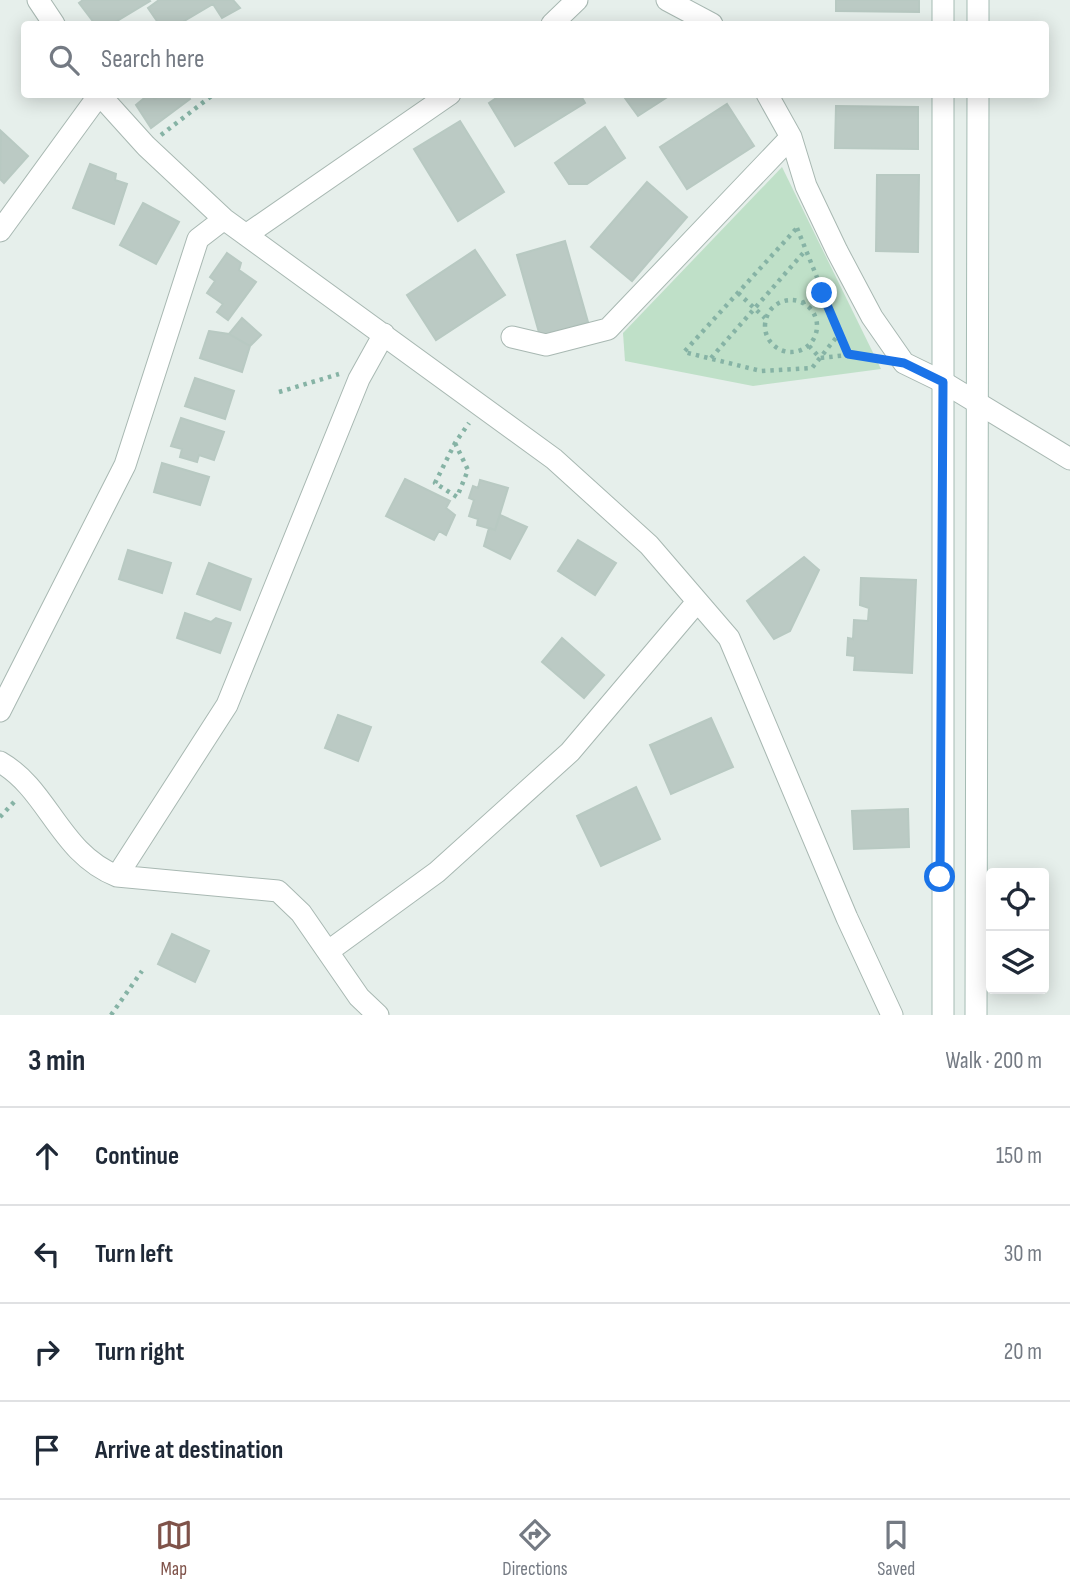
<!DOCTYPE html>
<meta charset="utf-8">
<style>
:root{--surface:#fff;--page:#f6f6f7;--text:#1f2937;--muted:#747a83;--line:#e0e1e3;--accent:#7f5249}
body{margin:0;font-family:"Sofia Sans Condensed",sans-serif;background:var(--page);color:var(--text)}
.controls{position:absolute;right:21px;bottom:21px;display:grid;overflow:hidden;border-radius:7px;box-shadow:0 4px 18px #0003}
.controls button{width:63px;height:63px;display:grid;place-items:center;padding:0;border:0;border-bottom:2px solid var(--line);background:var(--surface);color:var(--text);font:35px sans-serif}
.stop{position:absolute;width:21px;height:21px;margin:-16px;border:5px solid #1a73e8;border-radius:50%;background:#fff}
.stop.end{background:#1a73e8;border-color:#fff;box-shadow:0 2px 7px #0008}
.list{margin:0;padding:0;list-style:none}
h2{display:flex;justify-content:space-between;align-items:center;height:91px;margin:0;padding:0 28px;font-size:30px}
h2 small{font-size:23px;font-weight:400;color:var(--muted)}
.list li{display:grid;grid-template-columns:46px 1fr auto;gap:21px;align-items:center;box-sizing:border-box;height:98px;padding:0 28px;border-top:2px solid var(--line)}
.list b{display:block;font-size:26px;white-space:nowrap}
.list em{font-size:23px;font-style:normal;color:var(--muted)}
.icon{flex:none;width:38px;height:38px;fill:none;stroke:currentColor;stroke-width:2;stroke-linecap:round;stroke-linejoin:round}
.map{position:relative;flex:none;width:1070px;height:1015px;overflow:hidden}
.search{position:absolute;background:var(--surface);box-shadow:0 4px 18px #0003;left:21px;right:21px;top:21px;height:77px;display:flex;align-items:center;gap:18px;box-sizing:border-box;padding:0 24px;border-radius:7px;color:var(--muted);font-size:26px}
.sheet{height:483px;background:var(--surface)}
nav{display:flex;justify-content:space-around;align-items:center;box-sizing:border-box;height:98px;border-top:2px solid var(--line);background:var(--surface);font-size:19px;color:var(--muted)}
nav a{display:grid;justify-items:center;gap:4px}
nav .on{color:var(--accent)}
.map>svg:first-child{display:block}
.green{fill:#bfe0c8}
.building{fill:#bbcac4;stroke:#b8c9c2;stroke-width:2}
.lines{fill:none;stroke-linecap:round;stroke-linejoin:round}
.street-casing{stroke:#a8b8b2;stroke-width:23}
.secondary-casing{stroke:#a4bbb3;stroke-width:23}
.path{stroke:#86b3a5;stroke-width:4.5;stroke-dasharray:3.5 5;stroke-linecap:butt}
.street{stroke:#fff;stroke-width:21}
.secondary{stroke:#fff;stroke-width:21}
.route{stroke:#1a73e8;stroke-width:9}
</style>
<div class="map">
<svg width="1070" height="1015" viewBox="0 0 1070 1015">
<rect width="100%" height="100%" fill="#e6efeb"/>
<path class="green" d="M 782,167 L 881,369 L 753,386 L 625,361 L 623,333 Z"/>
<path class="building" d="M 83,0 L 149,0 L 150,1 L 112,24 L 95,24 L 79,3 Z
M 159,0 L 233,0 L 240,8 L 222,18 L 213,4 L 179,24 L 159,24 L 148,8 Z
M 836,0 L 919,0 L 919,12 L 836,11 Z
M 149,94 L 155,99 L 162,94 L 187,94 L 190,99 L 151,128 L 136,105 Z
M 502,94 L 580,94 L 585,103 L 515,146 L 489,103 Z
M 622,94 L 668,94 L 669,96 L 638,116 Z
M 727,104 L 754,146 L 687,189 L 660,147 Z
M 836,106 L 918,107 L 918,149 L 835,148 Z
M 460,121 L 504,192 L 458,221 L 414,149 Z
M 605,127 L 625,158 L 587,184 L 569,184 L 555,163 Z
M 1,131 L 28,156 L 4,183 L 0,179 Z
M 90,164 L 116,174 L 115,180 L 127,184 L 114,224 L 73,208 Z
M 877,175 L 919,175 L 918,252 L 876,251 Z
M 647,182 L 687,217 L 632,281 L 591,247 Z
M 143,203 L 179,222 L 156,264 L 120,245 Z
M 565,241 L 588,322 L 540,336 L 517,255 Z
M 475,250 L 505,295 L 436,340 L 407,295 Z
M 227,253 L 241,263 L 239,270 L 256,282 L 228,320 L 217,312 L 223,304 L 207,293 L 215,281 L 210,277 Z
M 242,318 L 261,335 L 250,346 L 229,334 Z
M 209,331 L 229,334 L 250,346 L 242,372 L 200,358 Z
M 195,378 L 234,391 L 225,419 L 185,406 Z
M 181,418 L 224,432 L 214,460 L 199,455 L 197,462 L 180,457 L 182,449 L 171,446 Z
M 162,463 L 209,477 L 200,505 L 154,492 Z
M 405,479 L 450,501 L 446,508 L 455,515 L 446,535 L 439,531 L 434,540 L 386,516 Z
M 480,480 L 508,488 L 495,530 L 477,525 L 478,519 L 469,516 L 474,500 L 469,498 L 473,486 L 478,488 Z
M 500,515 L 527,527 L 510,559 L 484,546 L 489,528 L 495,530 Z
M 578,540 L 616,563 L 595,595 L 558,571 Z
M 128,550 L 171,563 L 162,593 L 119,579 Z
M 804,557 L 819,570 L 790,631 L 774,639 L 747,601 Z
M 209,563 L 251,579 L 240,610 L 197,594 Z
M 861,578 L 916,580 L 912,673 L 854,670 L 855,656 L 847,655 L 848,638 L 853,639 L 854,620 L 868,621 L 869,608 L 860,605 Z
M 185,613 L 211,622 L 216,618 L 231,623 L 220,653 L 177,638 Z
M 562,638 L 604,675 L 584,698 L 542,662 Z
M 338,715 L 371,727 L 358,761 L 325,748 Z
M 711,718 L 733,767 L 671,794 L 650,745 Z
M 636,787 L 660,839 L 601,866 L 577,816 Z
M 908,809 L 909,847 L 854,849 L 852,811 Z
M 172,934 L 209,951 L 195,982 L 158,964 Z"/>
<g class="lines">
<g class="street-casing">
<path id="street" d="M 38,0 L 54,24
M 667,0 L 712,24
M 552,24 L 577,0
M 99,94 L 146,146 L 224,219 L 554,459 L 649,545 L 729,638 L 847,918 L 892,1015
M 767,94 L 791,137 L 806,186 L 837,251 L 872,317 L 904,363 L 943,382 L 1070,459
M 0,231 L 99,95
M 246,235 L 450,94
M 512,337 L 546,345 L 608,329 L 791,137
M 0,711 L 125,465 L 198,239 L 224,219
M 0,762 C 49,790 59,853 117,876 L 278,891 L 301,913 L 359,997 L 378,1015
M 117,876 L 227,705 L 359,379 L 384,334
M 330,950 L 437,872 L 570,752 L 697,602"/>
</g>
<g class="secondary-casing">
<path id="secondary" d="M 978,0 L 978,24
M 943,24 L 943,0
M 943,1015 L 943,94
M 976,1015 L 978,94"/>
</g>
<path class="path" d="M 161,135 L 214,94
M 797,228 L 848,354 L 877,359
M 796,229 L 684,352 L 761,371 L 812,368 L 839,334
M 738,293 L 765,318
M765 326a26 26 0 1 1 52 0a26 26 0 1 1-52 0Z
M 802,303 L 822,293
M 809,346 L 820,358 L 848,355
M 711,358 L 805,251
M 279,392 L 339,374
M 455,443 L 468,470 L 457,497 L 435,483 L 455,443 L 469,423
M 0,817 L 16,800
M 111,1015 L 142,971"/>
<use href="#street" class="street"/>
<use href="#secondary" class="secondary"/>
</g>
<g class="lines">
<path class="route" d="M 822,293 L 848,354 L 904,363 L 943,382 L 940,877"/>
</g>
</svg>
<div class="controls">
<button><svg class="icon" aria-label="locate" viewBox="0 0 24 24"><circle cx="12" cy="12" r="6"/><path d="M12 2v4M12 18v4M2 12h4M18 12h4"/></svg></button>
<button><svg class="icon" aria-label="layers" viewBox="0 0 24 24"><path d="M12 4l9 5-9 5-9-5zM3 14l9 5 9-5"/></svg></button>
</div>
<div class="stop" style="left:940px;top:877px"></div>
<div class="stop end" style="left:822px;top:293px"></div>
<div class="search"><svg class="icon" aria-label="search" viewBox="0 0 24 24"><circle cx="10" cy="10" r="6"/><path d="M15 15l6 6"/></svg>Search here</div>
</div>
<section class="sheet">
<h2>3 min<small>Walk · 200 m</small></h2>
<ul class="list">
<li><svg class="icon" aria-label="ahead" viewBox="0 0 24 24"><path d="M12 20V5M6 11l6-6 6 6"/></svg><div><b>Continue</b></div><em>150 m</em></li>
<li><svg class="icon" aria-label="left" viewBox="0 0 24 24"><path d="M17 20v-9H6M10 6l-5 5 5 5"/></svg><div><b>Turn left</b></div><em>30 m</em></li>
<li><svg class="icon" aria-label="right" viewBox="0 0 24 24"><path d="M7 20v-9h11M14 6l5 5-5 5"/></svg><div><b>Turn right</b></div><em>20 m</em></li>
<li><svg class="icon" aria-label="arrive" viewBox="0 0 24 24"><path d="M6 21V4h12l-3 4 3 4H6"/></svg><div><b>Arrive at destination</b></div></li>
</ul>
</section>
<nav>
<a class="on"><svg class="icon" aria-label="map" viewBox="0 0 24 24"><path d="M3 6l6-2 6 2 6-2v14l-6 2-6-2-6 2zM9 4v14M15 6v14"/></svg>Map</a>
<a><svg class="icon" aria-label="directions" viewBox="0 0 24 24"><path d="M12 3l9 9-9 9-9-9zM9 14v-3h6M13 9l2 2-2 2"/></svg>Directions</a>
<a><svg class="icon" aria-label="saved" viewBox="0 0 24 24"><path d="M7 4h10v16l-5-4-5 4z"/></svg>Saved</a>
</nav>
